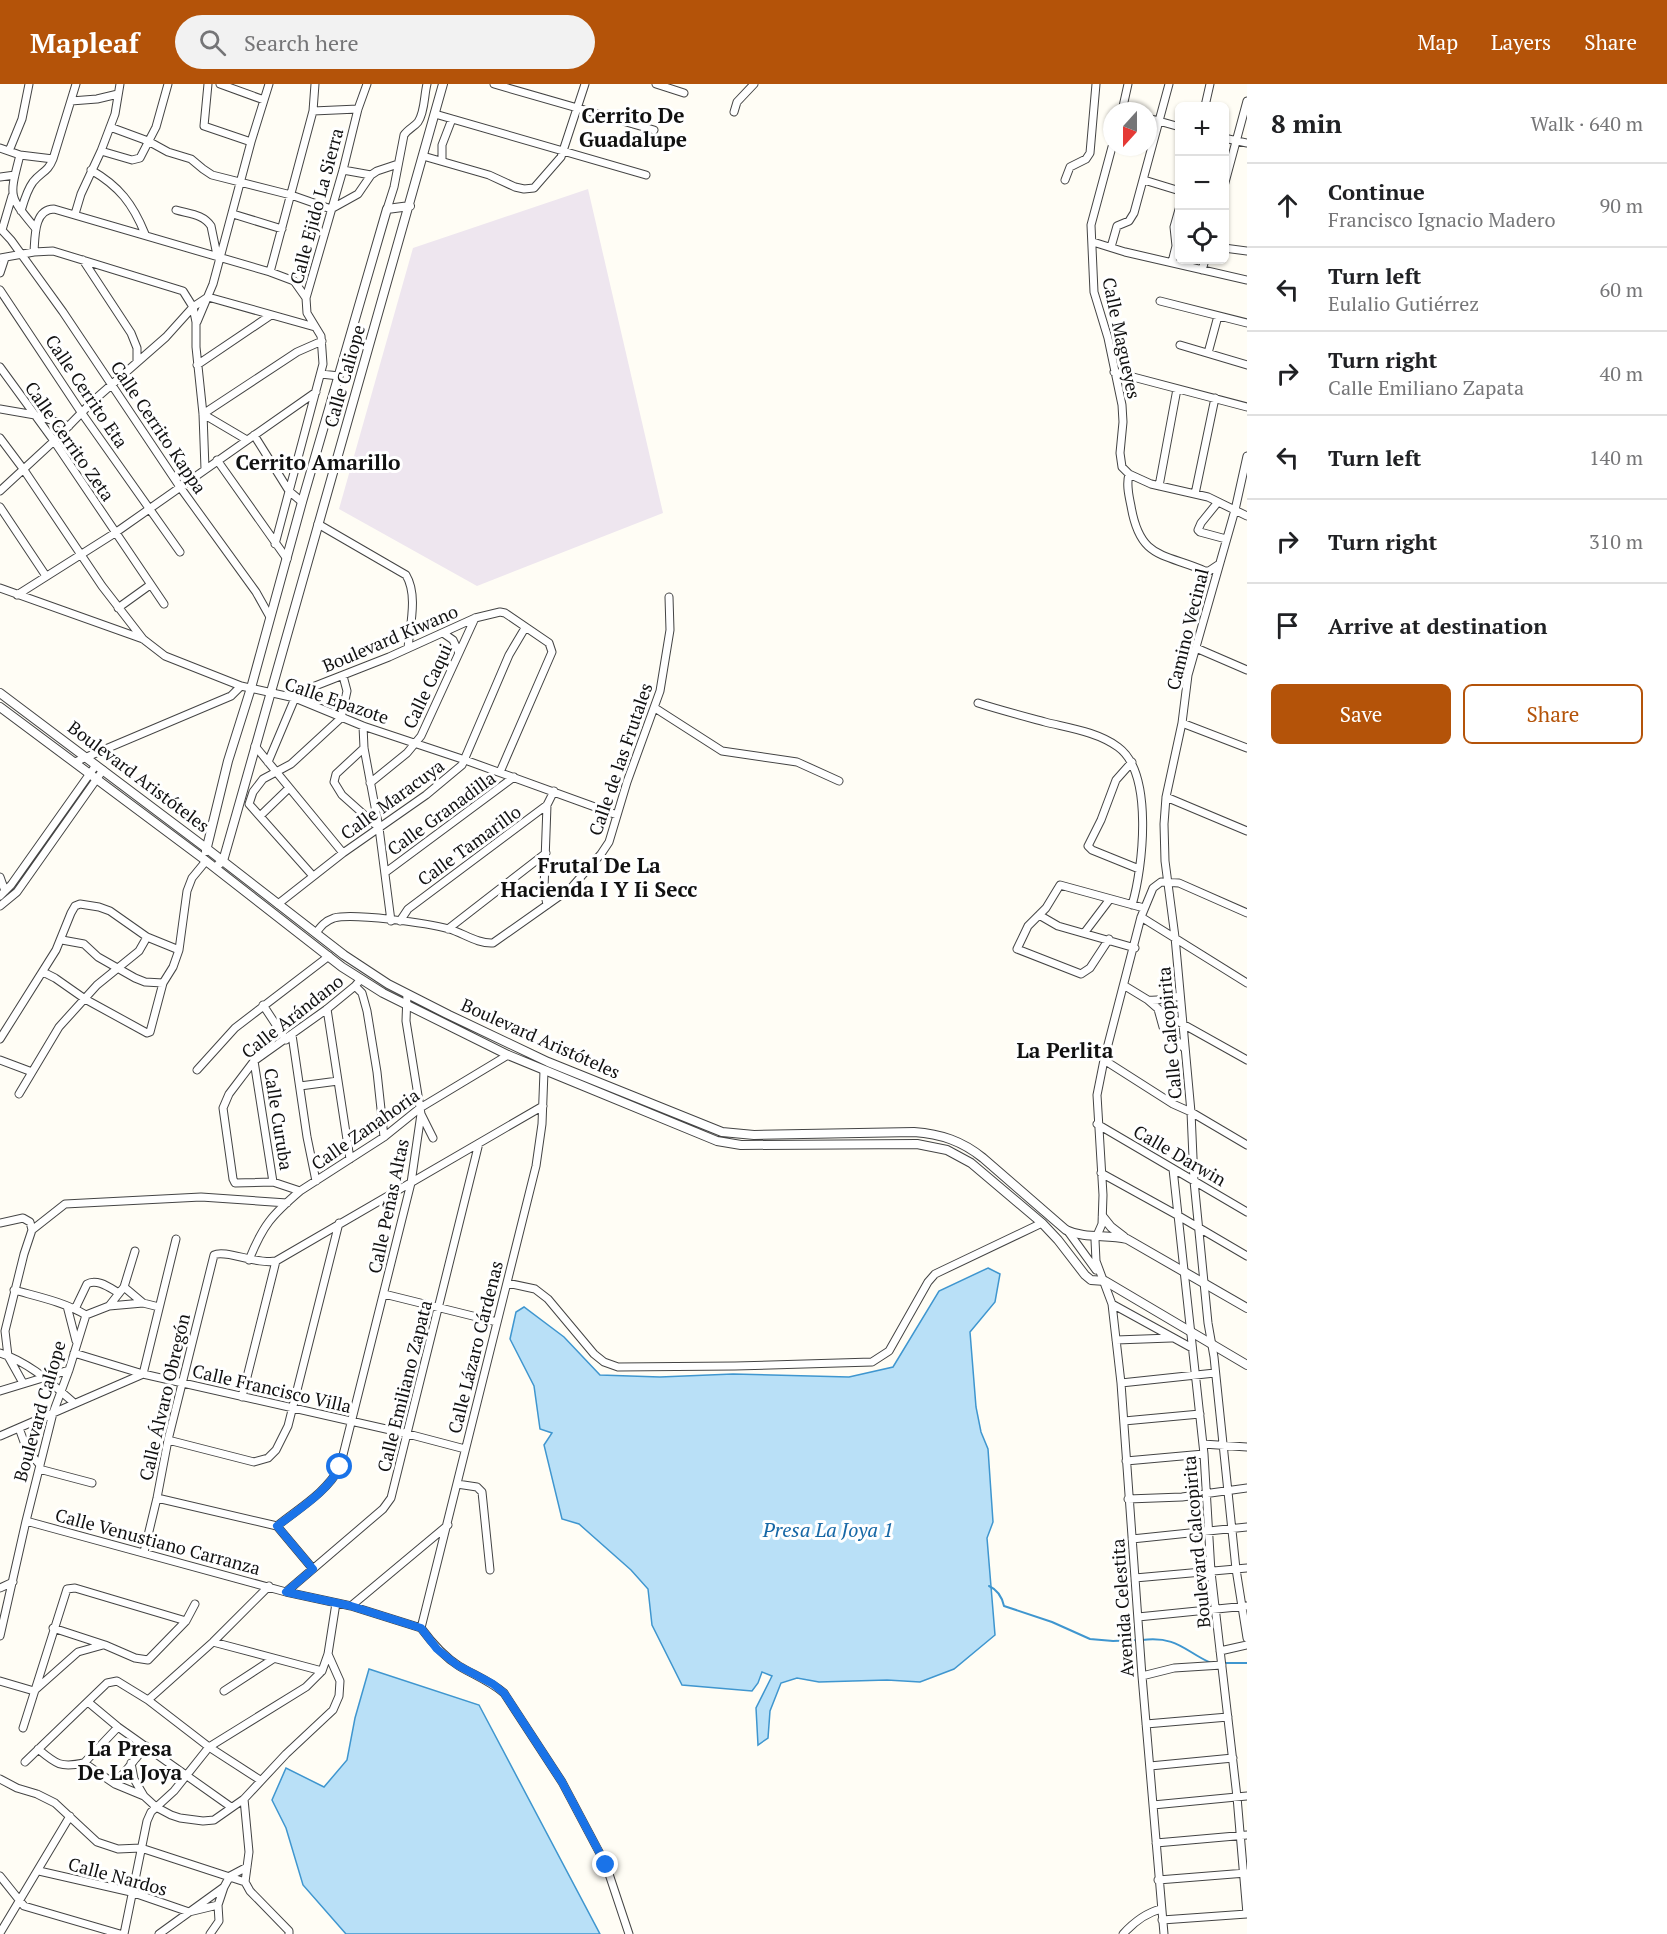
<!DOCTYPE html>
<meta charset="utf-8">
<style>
:root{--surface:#fff;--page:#f2f2f2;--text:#202124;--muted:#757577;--line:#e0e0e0;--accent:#b45309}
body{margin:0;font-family:"PT Serif",serif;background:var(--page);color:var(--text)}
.controls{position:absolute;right:18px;top:18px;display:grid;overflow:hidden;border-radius:9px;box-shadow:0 2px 4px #0004}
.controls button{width:54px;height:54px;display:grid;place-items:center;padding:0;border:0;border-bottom:2px solid var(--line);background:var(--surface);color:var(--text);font:30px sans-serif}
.compass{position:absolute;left:1103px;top:18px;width:54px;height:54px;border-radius:50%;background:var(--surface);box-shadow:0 2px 4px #0004;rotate:201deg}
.stop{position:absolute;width:18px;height:18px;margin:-14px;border:4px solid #1a73e8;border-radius:50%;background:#fff}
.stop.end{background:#1a73e8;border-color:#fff;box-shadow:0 2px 6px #0008}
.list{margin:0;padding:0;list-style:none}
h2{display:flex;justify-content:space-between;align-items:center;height:78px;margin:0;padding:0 24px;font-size:26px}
h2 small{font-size:20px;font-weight:400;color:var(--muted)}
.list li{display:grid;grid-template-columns:39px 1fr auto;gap:18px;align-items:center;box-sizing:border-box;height:84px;padding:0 24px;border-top:2px solid var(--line)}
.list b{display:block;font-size:22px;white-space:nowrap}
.list p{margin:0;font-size:20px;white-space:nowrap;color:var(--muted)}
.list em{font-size:20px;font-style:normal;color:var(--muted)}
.actions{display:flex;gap:12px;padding:18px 24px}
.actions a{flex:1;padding:14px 0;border:2px solid var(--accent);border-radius:9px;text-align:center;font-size:21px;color:var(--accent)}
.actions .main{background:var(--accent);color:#fff}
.icon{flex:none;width:33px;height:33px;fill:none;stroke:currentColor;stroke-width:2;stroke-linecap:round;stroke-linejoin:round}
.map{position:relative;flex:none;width:1247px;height:1850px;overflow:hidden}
header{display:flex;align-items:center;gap:36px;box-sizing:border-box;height:84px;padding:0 30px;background:var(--accent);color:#fff}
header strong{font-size:28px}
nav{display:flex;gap:33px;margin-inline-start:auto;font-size:21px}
.search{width:420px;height:54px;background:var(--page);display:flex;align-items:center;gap:15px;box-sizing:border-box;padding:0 21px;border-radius:33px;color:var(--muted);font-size:22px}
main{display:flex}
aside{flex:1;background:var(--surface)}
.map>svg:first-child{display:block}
.industrial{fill:#eee6ef}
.water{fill:#b9e0f7;stroke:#3f96cf;stroke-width:1.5}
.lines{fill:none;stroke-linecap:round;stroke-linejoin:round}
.stream{stroke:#3f96cf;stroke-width:2}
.minor-casing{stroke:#444;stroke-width:9}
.tertiary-casing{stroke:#444;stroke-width:10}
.minor{stroke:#fff;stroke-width:7}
.tertiary{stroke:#fff;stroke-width:8}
.route{stroke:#1a73e8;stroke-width:8}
.labels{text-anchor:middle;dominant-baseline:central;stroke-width:6;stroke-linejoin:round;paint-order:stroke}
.street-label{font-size:18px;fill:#111;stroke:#fff}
.water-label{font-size:20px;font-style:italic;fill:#1768a6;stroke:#fff}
.quarter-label{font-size:21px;font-weight:bold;fill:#111;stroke:#fff}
</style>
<header>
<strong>Mapleaf</strong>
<div class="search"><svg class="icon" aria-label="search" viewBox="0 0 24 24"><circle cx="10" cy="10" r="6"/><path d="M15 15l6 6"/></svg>Search here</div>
<nav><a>Map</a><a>Layers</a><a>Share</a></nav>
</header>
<main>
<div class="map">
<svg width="1247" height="1850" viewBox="0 0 1247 1850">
<rect width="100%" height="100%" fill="#fffdf5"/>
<path class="industrial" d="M 588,105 L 663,429 L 477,502 L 339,425 L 413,164 Z"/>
<path class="water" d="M 988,1184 L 1000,1190 L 995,1218 L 970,1248 L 976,1323 L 981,1348 L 988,1365 L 993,1438 L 987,1454 L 995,1551 L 954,1585 L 920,1598 L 887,1596 L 819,1598 L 797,1594 L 781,1599 L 770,1627 L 768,1654 L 758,1661 L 756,1624 L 772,1592 L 762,1588 L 758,1599 L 752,1607 L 682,1601 L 652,1541 L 648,1505 L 631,1486 L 579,1440 L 562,1435 L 544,1361 L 552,1349 L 540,1345 L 534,1302 L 510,1255 L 516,1228 L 524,1223 L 564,1253 L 600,1291 L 660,1293 L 733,1290 L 849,1293 L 893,1283 L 939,1207 Z
M 369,1585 L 479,1621 L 600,1850 L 346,1850 L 303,1801 L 286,1744 L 272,1716 L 286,1684 L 324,1703 L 347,1676 L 355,1634 Z"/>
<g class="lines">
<path class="stream" d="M 989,1502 C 998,1506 1002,1513 1004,1522 L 1052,1538 L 1090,1555 L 1113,1557 L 1137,1556
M 1142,1556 C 1178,1552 1184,1567 1211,1579
M 1223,1579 L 1247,1579"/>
<g class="minor-casing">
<path id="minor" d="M 208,0 L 204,42 L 251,58
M 220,0 L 264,16
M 494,0 L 654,46
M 656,0 L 684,9
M 71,17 L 97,15 L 118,10
M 1205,22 L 1210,0
M 313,27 L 358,25
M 1122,27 L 1128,0
M 734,28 L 737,18 L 754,0
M 435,30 L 646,91
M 1148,34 L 1180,43
M 110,43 L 148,57 L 168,68 L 191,75 L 203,85 L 212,91 L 291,111 L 331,125 L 358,110 L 371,91 L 377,87 L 398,80
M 1224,54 L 1247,59
M 1112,63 L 1091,141 L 1094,208 L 1108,254 L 1122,321 L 1123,338 L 1120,369 L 1122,383 L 1129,390 L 1151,400 L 1208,413 L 1247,432
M 0,64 L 20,71 L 53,75 L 76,0
M 9,67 L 22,35 L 29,0
M 101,67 L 132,76 L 140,74 L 156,43 L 168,0
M 20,71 C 9,114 8,111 36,145
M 423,72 L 489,91 L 515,103 L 524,105 L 534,104 L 561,73 L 585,0
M 442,76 L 442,61 L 452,35
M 91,86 C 119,102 133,120 145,150
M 343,86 L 371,91
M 0,93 L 15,91
M 1065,96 L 1070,83 L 1086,75 L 1090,69 L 1096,0
M 1144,96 L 1180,107
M 1224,102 L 1247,17
M 387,125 L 394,103 L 404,51 C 408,45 414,43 418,38 C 425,28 424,11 427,0
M 176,126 C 189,130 203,130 211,142 L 217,171
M 21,127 C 24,117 27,106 33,98 C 41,88 48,88 53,75
M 75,130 L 81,110 L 101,67 L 115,30 L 120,0
M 233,130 L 282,145
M 0,144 L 11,156 L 63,228 L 180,403 L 256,508 L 270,533
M 2,146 L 12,112
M 1093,158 L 1125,168 L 1247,196
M 1111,163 L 1117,142 L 1129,137 L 1134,129 L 1169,0
M 1224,164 L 1247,167
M 34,168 C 35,153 34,125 54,125 L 270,188 L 294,197 L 306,214
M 0,174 L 34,168 L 53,167 L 183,207 L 193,223 L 196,238 L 196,263 L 203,330 L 205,385
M 83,176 L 131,249 L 137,264 L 137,277
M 1172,178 L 1176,162 L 1174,143 L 1180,122
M 1202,186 L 1205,176
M 270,188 L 313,27 L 315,0
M 0,189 L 5,174
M 0,206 L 81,328 L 180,468
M 208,213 L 315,243
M 1160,217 L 1247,239
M 197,238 L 213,200 L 251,58 L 269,0
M 1180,261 L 1247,281
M 1208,269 L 1218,232
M 197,281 L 271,231
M 0,283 L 54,357 L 164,520
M 1114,288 L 1247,323
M 321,290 L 339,292
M 0,325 L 35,331 L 69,342
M 254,351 L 289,407 L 302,418
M 0,354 L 24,386 L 102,502 L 143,555
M 247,356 L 203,330 L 297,268 L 322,257
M 1247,372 L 1235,426 L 1188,591 L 1182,639 L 1166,713 L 1164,740 L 1165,777 L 1175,853 L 1191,1028 L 1194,1097 L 1208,1239 L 1214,1273 L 1236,1485 L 1247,1554
M 217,376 L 287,475
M 1129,390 C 1126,401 1129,412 1131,422 C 1140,476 1164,469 1205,487 L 1209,487 L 1218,481
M 1159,402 L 1177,305
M 0,407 L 54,357 L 93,317 L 166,253 L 193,223 L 208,213
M 1195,410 L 1215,314
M 1218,418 L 1201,439 L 1198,446 L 1200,448 L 1226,455
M 0,423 L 46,492
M 318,440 L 406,491 C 418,511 410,541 408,564
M 275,460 L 323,280 L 321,252 L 307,229 L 306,214 L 343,86 L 358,25 L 367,0
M 0,504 L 143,555 L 165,572 L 241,602 L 295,614 L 363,642 L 465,676 L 617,731
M 17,511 L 115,449 L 316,308
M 118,524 L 150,501
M 443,549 L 453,556 L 459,569
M 1196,564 L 1247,586
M 978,619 C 1000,626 1023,632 1045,638 C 1069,644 1098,648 1118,663 C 1154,689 1143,784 1132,821
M 655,624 L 722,667 L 797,678 L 839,697
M 1182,639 L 1247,664
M 363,642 L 364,664 L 379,744 L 391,837
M 255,662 L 343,769
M 364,664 L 336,690 L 334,698 L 342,711 L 379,744
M 75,678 L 231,612 L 241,602
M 268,678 L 295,614 L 310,604 L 389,573 L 475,534 L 500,528 L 505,529 L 549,559 L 552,568 L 500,688
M 1132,678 L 1116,696 L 1101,736 L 1088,762 L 1092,766 L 1139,785
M 370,699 L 407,669 L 421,652 L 475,534
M 1166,713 L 1247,747
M 260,732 L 289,704
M 386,788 L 514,693
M 313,792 L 249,720 L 253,708 L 263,695 L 291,680 L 341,634 L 347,607 L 343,592
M 0,793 L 5,807
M 0,812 L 11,801 L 96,681
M 278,820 L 343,769 L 426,711 L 462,681 L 509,571 L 525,544
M 547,821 L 544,805 L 547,721
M 0,822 L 17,808 L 103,686
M 1039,831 L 1058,842 L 1135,864
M 1141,833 L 1247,899
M 400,837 L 408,825 L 547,721 L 554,707
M 448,845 L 546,769
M 1085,848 L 1110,815
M 316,849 C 321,842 325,837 334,834 C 353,829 428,839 449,845 C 463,849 478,860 493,859 L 571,804 L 601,770 L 609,758 L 627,698 L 660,607 L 670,546 L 669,513
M 1109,855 L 1090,884 L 1081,890 L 1017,865 L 1028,842 L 1046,824 L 1060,801 L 1144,824
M 62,856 L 84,860 L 98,873 L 135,894 L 145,898 L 163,899
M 43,888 L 55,894 L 85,915 L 147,949 L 150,948 L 163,899 L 173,883 L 179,866 L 187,807 L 192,794 L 206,777
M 361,895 L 355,902 L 327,925 L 254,977 L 229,1010 L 223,1024 L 233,1095 L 235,1099 L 273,1098 L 300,1107 L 384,1053 L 420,1024 L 508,971
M 355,902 L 362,909 L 367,927 L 377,988 L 384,1053
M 1125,902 L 1148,916 L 1163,929 L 1247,976
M 1148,916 C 1161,918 1166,911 1180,913
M 263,921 L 286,956
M 327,925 L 350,1075
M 1158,925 L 1163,943 L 1184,964
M 292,951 L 307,1053 L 316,1097
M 0,955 L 56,866 L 71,829 L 75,822 L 80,820 L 99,823 L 110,827 L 147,853 L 179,866
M 0,976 L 32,988
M 1104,976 L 1173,1020 L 1191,1028 L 1247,1061
M 254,977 L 273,1098
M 197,986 L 235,944 L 329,872
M 300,1002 L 338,997
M 19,1010 L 59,943 L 97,901 L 139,867 L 147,853
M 421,1030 L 433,1054
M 1097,1040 L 1247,1128
M 1101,1089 L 1177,1131 L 1247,1172
M 0,1139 L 23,1134 L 30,1138 L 32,1146
M 1067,1146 L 1096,1186
M 249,1176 C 263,1141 272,1131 300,1107
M 507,1199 L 535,1205 L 548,1215 L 594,1270 L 604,1278 L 618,1283 L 735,1282 L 872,1278 L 889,1267 L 928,1198 L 935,1190 L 1042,1139
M 124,1203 L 143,1219
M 14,1206 C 39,1213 64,1218 86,1231
M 384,1210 L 497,1238
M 1112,1220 L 1192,1264
M 67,1222 L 76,1257
M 109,1222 L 143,1219 L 159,1223
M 75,1225 L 87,1200 C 97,1194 110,1204 119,1209
M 1116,1256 L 1171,1254
M 0,1269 C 29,1278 52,1300 74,1319
M 74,1269 L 143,1290 L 408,1350 L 465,1365
M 23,1299 L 8,1272 L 5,1247 L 24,1170 L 32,1146 L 65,1120 L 201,1113 L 287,1119
M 1121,1299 L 1215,1289
M 0,1307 L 69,1286
M 242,1313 L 276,1177
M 1124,1337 L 1200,1330
M 19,1344 L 27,1366 L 40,1381
M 0,1352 L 143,1290 L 176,1155
M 168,1356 L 254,1378 L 268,1374 L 276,1366 L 288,1342 L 339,1139
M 1203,1360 L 1247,1363
M 1126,1377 L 1204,1370
M 39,1385 L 92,1399
M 457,1400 L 477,1403 L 482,1408 L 490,1486
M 157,1414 L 277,1442
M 1128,1415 L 1182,1413 L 1247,1404
M 26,1437 L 286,1508 L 351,1522 L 421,1544
M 277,1442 C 299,1424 326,1409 340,1383 L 411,1099 L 421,1030 L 406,937 L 407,910
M 277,1442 L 313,1485
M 1132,1455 L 1247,1443
M 144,1468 L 157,1414 L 168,1356 L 214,1171 C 225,1165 257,1181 276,1177 L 543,1022
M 1135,1494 L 1247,1484
M 0,1504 L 13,1498
M 286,1508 L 383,1425 L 391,1414 L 479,1059
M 351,1522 L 448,1441
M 1138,1533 L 1247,1522
M 53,1544 L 105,1561 L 135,1574 L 148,1576 L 186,1537 L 195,1520
M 421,1544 L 536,1082 L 542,1040 L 544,987
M 421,1544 C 432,1559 443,1572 459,1582 C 474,1591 490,1597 504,1609 L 562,1698 L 606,1781 L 629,1850
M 0,1552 L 26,1437 L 53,1329 L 69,1286 L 86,1231 L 109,1222 L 124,1203 L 135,1167
M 213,1558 L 322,1587
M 1220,1567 L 1247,1561
M 1142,1592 L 1174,1584 L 1222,1581
M 0,1597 L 34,1607 L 78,1568 L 103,1561
M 224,1607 L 273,1575
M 148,1616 L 213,1558 L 269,1502
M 88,1618 L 118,1643 L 231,1723
M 1146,1640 L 1228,1633
M 23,1644 L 67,1505 L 75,1504 L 186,1537
M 38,1665 C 56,1680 60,1684 84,1679 L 115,1700 L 144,1712 L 156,1723 L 171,1731 L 180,1734 L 203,1737 L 214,1736 L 244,1715 L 286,1670 L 333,1626 L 339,1612 L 340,1597 L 328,1570
M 25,1678 L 107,1599 L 117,1597 L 148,1616 L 209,1663 L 260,1696
M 84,1679 L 118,1643
M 131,1679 L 134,1695 L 144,1712
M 1150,1682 L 1233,1674
M 0,1695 L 17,1704 L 37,1710 L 55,1719 L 97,1758 L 118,1765 L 141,1764 L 245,1798 L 250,1807 L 289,1847 L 289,1850
M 115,1700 L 146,1662
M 244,1715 L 249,1768 L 245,1798
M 1153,1721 L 1247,1712
M 1156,1759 L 1247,1751
M 39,1787 L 131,1808 L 189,1828 L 218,1821 L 224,1803
M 0,1792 L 24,1822 L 120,1850
M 1158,1796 L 1246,1789
M 1162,1836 L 1247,1830 L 1237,1713 L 1211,1488 L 1204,1370 L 1173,1085
M 0,1849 L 70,1732
M 124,1850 L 147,1737 L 151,1728 L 174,1707 L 209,1663 L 306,1603 L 322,1587 L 328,1570 L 336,1519
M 159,1850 L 224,1803 L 230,1792 L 247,1783
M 210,1850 L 219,1837 L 218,1821
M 1123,1850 C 1134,1838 1145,1829 1161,1825
M 1164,1850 L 1142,1592 L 1121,1299 L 1112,1220 L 1096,1177 L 1095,1156 L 1102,1140 L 1103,1111 L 1097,1011 L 1104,976 L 1141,833 L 1153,804 L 1161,798 L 1179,799 L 1247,829"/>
</g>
<g class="tertiary-casing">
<path id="tertiary" d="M 0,609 L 206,764 L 344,871 L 388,900 L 449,931 L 548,978 L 722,1048 L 754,1051 L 914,1048 C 941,1050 962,1057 983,1074 L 1066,1146 C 1085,1155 1107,1150 1127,1155 L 1247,1224
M 0,623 L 201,773 L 342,883 L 383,909 L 508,971 L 717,1057 L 741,1061 L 917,1060 L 947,1066 L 971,1079 L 1042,1139 L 1058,1156 L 1085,1191 L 1091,1196 L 1105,1197 L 1247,1281
M 206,767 L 228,677 L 251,604 L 302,418 L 387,125 L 410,122
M 219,780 L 223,777 L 237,728 L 443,0
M 1103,1133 L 1111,1143 L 1124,1153"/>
</g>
<use href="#minor" class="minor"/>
<use href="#tertiary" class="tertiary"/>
</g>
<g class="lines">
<path class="route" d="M 340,1383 C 326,1409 299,1425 277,1442 L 313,1485 L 286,1508 L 351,1522 L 421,1544 L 437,1565 L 457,1581 L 493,1600 L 504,1609 L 562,1698 L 606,1781"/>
</g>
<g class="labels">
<g class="street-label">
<text transform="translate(316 122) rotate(-75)">Calle Ejido La Sierra</text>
<text transform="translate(1122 254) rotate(78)">Calle Magueyes</text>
<text transform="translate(344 292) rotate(-74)">Calle Caliope</text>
<text transform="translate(87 307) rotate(56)">Calle Cerrito Eta</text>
<text transform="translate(159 343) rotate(56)">Calle Cerrito Kappa</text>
<text transform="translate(70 357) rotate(55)">Calle Cerrito Zeta</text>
<text transform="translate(1187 545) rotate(-76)">Camino Vecinal</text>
<text transform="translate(390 554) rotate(-23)">Boulevard Kiwano</text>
<text transform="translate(427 602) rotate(-65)">Calle Caqui</text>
<text transform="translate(337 616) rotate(19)">Calle Epazote</text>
<text transform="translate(620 675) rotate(-71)">Calle de las Frutales</text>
<text transform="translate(139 692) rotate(37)">Boulevard Aristóteles</text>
<text transform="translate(392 715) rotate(-36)">Calle Maracuya</text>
<text transform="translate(441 729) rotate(-36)">Calle Granadilla</text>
<text transform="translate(469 761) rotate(-36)">Calle Tamarillo</text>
<text transform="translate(292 932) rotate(-38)">Calle Arándano</text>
<text transform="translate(1169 949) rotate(-95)">Calle Calcopirita</text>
<text transform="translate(541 954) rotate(24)">Boulevard Aristóteles</text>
<text transform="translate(279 1035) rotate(81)">Calle Curuba</text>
<text transform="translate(365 1045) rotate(-35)">Calle Zanahoria</text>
<text transform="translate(1180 1071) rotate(30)">Calle Darwin</text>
<text transform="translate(388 1122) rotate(-78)">Calle Peñas Altas</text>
<text transform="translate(475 1263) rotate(-76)">Calle Lázaro Cárdenas</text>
<text transform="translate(404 1302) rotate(-76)">Calle Emiliano Zapata</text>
<text transform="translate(272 1304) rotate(13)">Calle Francisco Villa</text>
<text transform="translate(164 1313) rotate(-77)">Calle Álvaro Obregón</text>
<text transform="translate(39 1327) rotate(-74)">Boulevard Calíope</text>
<text transform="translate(158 1457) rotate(15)">Calle Venustiano Carranza</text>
<text transform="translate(1196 1458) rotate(-95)">Boulevard Calcopirita</text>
<text transform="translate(1122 1524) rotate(-94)">Avenida Celestita</text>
<text transform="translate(118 1792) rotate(15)">Calle Nardos</text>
</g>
<g class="water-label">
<text x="828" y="1445">Presa La Joya 1</text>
</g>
<g class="quarter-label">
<text x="633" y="31">Cerrito De<tspan x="633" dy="24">Guadalupe</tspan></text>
<text x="318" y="378">Cerrito Amarillo</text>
<text x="599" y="781">Frutal De La<tspan x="599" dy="24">Hacienda I Y Ii Secc</tspan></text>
<text x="1065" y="966">La Perlita</text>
<text x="130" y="1664">La Presa<tspan x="130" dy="24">De La Joya</tspan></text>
</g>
</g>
</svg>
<div class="controls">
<button>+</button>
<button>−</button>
<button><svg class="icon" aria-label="locate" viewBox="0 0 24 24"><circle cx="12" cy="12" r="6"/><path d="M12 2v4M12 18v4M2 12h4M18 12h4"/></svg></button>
</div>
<svg class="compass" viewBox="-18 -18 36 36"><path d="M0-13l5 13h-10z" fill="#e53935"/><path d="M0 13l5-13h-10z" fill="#757577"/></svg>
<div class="stop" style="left:340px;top:1383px"></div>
<div class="stop end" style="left:606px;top:1781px"></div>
</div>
<aside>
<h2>8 min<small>Walk · 640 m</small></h2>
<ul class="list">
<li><svg class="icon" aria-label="ahead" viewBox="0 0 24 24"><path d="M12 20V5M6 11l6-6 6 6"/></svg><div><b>Continue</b><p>Francisco Ignacio Madero</p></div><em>90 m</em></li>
<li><svg class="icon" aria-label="left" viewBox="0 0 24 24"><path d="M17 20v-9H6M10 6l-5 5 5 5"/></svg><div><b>Turn left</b><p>Eulalio Gutiérrez</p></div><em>60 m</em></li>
<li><svg class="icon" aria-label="right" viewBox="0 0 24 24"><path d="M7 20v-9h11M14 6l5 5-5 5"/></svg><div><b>Turn right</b><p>Calle Emiliano Zapata</p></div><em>40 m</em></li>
<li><svg class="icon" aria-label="left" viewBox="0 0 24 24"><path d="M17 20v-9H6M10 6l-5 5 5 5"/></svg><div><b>Turn left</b></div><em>140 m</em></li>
<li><svg class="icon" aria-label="right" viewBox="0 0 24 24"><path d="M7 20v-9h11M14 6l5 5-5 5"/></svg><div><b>Turn right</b></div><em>310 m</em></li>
<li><svg class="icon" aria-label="arrive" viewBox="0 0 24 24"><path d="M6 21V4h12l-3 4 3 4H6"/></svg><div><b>Arrive at destination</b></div></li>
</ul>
<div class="actions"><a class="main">Save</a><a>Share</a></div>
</aside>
</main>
